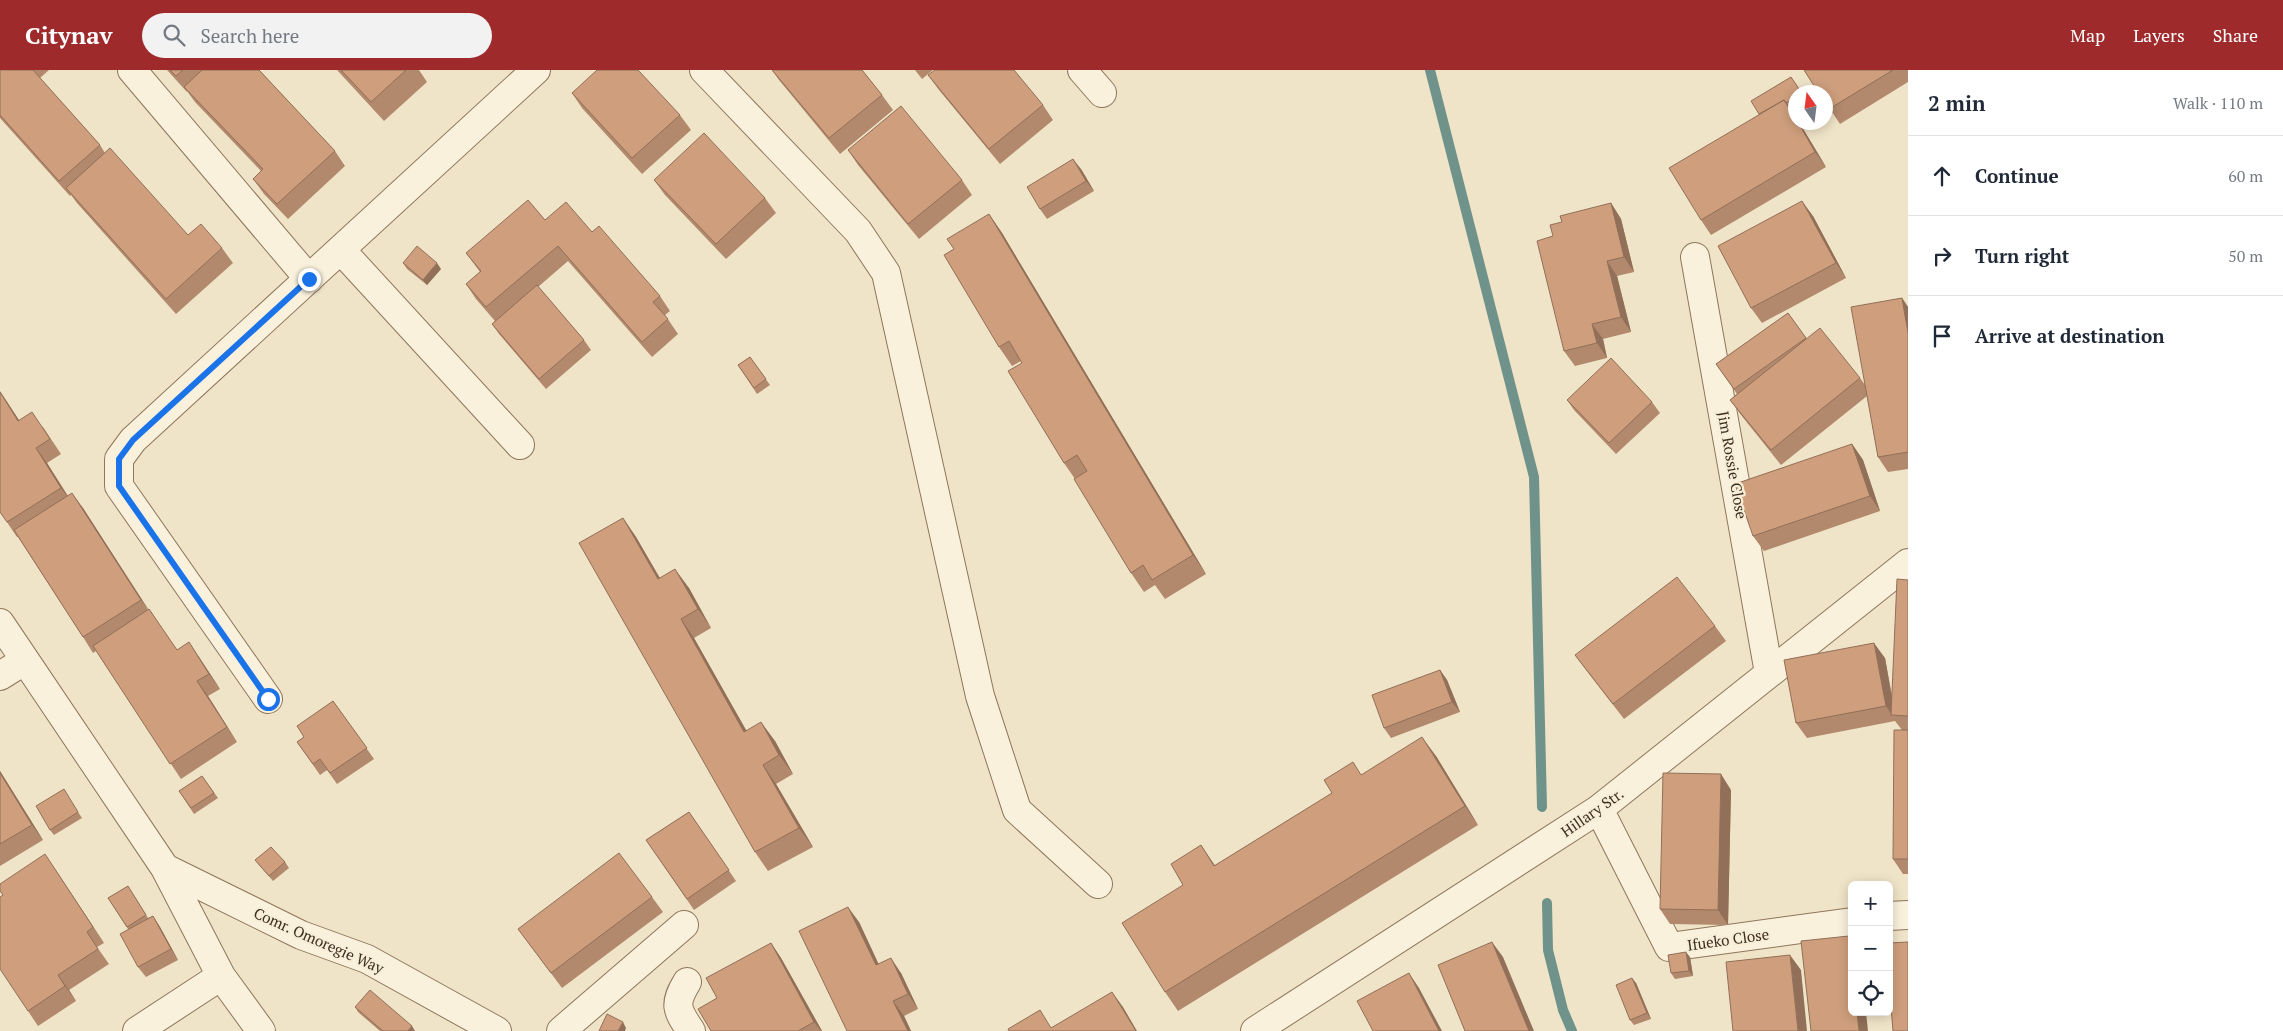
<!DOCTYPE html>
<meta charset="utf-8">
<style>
:root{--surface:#fff;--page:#f2f2f3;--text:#1f2937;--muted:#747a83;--line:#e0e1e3;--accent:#9e2a2b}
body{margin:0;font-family:"PT Serif",serif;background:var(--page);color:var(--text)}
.controls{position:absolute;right:15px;bottom:15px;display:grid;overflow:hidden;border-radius:8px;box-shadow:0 2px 12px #0003}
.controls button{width:45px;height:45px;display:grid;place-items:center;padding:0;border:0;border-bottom:1px solid var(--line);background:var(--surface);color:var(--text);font:25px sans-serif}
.compass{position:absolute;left:1788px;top:15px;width:45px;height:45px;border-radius:50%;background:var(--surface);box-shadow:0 2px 12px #0003;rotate:346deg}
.stop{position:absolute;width:15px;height:15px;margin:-11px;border:4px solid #1a73e8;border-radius:50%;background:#fff}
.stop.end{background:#1a73e8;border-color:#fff;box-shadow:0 1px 5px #0008}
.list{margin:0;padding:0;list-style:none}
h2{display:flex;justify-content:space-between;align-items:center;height:65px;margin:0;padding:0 20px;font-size:21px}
h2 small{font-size:16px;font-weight:400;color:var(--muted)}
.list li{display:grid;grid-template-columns:32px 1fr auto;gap:15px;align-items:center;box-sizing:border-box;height:80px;padding:0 20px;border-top:1px solid var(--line)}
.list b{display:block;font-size:19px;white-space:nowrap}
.list em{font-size:16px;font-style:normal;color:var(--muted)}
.icon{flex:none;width:28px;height:28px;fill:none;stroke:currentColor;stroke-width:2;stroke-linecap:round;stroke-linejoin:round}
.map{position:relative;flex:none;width:1908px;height:961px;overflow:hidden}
header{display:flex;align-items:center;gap:30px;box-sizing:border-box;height:70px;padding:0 25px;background:var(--accent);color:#fff}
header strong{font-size:24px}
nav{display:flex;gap:28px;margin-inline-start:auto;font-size:18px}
.search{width:350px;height:45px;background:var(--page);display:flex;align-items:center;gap:12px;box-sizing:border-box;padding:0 18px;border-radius:28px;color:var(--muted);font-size:19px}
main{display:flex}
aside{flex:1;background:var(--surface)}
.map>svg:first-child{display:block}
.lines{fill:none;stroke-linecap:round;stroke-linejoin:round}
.stream{stroke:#6f938a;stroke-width:10}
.minor-casing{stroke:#8d765c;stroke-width:30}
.minor{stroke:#faf1dc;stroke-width:28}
.wall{fill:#b2896c}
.shaded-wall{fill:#916f58}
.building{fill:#cf9f7d;stroke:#916f58}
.route{stroke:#1a73e8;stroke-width:6}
.labels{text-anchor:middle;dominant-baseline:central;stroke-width:4.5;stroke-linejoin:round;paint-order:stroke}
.street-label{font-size:15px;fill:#3d2e20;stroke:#f7eed8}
</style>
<header>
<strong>Citynav</strong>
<div class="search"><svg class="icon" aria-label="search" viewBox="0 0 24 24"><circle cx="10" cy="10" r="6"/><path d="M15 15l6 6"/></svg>Search here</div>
<nav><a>Map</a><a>Layers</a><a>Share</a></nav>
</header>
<main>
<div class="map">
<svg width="1908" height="961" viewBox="0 0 1908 961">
<rect width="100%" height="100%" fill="#f0e4c8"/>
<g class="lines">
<path class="stream" d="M 1430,0 L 1534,407 L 1542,737
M 1547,833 L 1548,880 L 1563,940 L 1572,961"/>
<g class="minor-casing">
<path id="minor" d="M 132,0 L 309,209
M 704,0 L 858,161 L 886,203 L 980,626 L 1017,740 L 1098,814
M 1082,0 L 1102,23
M 341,180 L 520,375
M 1695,187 L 1769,603
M 0,553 L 165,798 L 221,906 L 261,961
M 0,606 L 24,591
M 268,629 L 119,416 L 119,389 L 133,370 L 536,0
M 1599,739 L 1669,877 L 1852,852
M 165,798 L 301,865 L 367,889 L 497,961
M 1889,846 L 1908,845
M 687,912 C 673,935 677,940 691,961
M 137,961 L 221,906
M 561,961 L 684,855
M 1255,961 L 1599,739 L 1908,493"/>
</g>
<use href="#minor" class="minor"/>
</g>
<path class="wall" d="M 0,0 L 49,0 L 40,8 L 100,75 L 105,83 L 188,165 L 222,178 L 233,193 L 176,244 L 77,133 L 71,125 L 70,126 L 0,48 Z
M 167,0 L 259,0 L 335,81 L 345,96 L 288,149 L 264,124 L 253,109 L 261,101 L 195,32 L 187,21 L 187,22 Z
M 337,0 L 419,0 L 427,12 L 384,51 Z
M 772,0 L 862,0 L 882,25 L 893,40 L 840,84 L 779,10 Z
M 915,0 L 933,0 L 922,9 Z
M 1804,0 L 1908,0 L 1908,12 L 1840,54 Z
M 928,5 L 1043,35 L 1053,50 L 1000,94 L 939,20 Z
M 1791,7 L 1801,22 L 1796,22 L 1796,35 L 1790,38 L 1796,46 L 1796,52 L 1799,52 L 1826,97 L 1711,165 L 1701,150 L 1759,44 Z
M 572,23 L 680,45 L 691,60 L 642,104 L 582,38 Z
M 848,80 L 962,110 L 972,125 L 919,169 L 858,95 Z
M 1081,99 L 1094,121 L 1047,149 L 1040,139 Z
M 654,110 L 765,128 L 776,143 L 726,189 L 665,125 Z
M 1611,133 L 1621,149 L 1634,202 L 1617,206 L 1631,262 L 1603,269 L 1607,288 L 1575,296 L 1564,281 L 1553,166 L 1562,152 Z
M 989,144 L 1002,163 L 1206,504 L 1165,529 L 1155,515 L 1144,522 L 1131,503 L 1075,409 L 1064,393 L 1022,293 L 1021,291 L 1012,296 L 999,277 L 954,179 Z
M 1813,146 L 1846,208 L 1762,253 L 1751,238 Z
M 545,150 L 660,226 L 670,241 L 665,245 L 678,264 L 652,287 L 568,191 L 538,217 L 584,270 L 591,280 L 546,319 L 499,264 L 492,254 L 495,251 L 476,229 L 466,214 L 480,202 L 466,183 Z
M 403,193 L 441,199 L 427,215 L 407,199 Z
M 1902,228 L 1908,237 L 1908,399 L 1888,402 L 1878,387 L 1867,326 L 1781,395 L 1741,345 L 1730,330 L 1737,324 L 1716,294 L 1788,243 L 1807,269 L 1860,308 L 1865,315 Z
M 750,287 L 770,315 L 757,324 L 738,295 Z
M 0,321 L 19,350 L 43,357 L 61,384 L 47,393 L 68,426 L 83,438 L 148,540 L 149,539 L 177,580 L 199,587 L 220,619 L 208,626 L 237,672 L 181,709 L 96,581 L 93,583 L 83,567 L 18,467 L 17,467 L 0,442 Z
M 1567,330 L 1652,332 L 1660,343 L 1616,384 L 1574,340 Z
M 1852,374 L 1863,390 L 1880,441 L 1764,481 L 1753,466 Z
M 623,448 L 636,467 L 660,508 L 689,518 L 711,558 L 694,568 L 746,661 L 775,671 L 793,704 L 776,714 L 813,777 L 768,801 L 755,782 Z
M 1908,510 L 1908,804 L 1903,804 L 1893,789 L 1902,660 L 1895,651 L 1807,668 L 1796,653 L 1885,588 L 1892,626 Z
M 1715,556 L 1726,571 L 1624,649 L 1586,600 L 1575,585 Z
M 1440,600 L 1447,610 L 1460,642 L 1391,668 L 1384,658 Z
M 333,631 L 374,689 L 337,714 L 327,700 L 320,705 L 297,672 L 304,667 Z
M 1436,686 L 1478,755 L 1178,941 L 1165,922 L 1183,815 L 1362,705 Z
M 0,701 L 43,770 L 0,796 Z
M 202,706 L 218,728 L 194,744 L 179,721 Z
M 1731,720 L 1728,855 L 1670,854 L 1660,839 Z
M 67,725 L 82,748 L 54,765 L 50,760 Z
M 689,742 L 736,811 L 694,840 L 646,770 Z
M 255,790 L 285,792 L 289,798 L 273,811 Z
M 55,799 L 104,873 L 97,877 L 109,894 L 69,920 L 76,931 L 38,956 L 28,941 L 3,825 Z
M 128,816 L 148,848 L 153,846 L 160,857 L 178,890 L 146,907 L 138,897 L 128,859 L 108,828 Z
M 652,827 L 663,842 L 562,918 L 518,859 Z
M 859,852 L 878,893 L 901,903 L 918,939 L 904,946 L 911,961 L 847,961 Z
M 771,873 L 781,888 L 822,961 L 711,961 L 717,928 Z
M 1690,887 L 1693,906 L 1675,909 L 1671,903 Z
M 1636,913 L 1651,949 L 1634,955 L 1630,950 Z
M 355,937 L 415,961 L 380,961 L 358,942 Z"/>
<path class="shaded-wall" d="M 1784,30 L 1796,46 L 1796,49 Z
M 1798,52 L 1799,52 L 1826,97 L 1815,82 Z
M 1073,89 L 1081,99 L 1094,121 L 1086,111 Z
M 1802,131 L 1813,146 L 1846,208 L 1836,193 Z
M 1611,133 L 1621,149 L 1634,202 L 1624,187 Z
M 989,144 L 1002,163 L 1206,504 L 1193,485 Z
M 1607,191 L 1617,206 L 1631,262 L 1621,247 Z
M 437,193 L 441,199 L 427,215 L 423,210 Z
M 1902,228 L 1908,237 L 1908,263 Z
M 1592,254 L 1603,269 L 1607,288 L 1597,273 Z
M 0,321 L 29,366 L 18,351 Z
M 1852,374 L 1863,390 L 1880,441 L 1870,426 Z
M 36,378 L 47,393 L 72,433 L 61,418 Z
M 72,423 L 83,438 L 152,545 L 141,530 Z
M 623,448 L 636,467 L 671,528 L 658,509 Z
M 675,499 L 689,518 L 711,558 L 698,539 Z
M 681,549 L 694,568 L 758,681 L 744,662 Z
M 189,572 L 199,587 L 220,619 L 209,604 Z
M 1874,573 L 1885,588 L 1895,645 L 1892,645 L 1886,636 Z
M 1440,600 L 1447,610 L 1460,642 L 1452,632 Z
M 197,611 L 208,626 L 237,672 L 227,657 Z
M 761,652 L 775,671 L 793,704 L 779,685 Z
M 1422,667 L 1436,686 L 1478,755 L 1465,736 Z
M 763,695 L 776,714 L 813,777 L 799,758 Z
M 0,701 L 43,770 L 32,755 L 0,703 Z
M 1721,704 L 1731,720 L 1728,855 L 1718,840 Z
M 1201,775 L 1214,794 L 1227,815 L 1214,796 Z
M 45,784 L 55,799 L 104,873 L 93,857 Z
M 848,837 L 859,852 L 886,910 L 876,895 Z
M 153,846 L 160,857 L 178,890 L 171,879 Z
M 1849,866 L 1852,870 L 1852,894 Z
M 1492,872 L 1503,887 L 1534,961 L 1529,961 Z
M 771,873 L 781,888 L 822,961 L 821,961 L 814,952 Z
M 1686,882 L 1690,887 L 1693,906 L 1689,901 Z
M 1790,885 L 1801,900 L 1807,961 L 1798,961 Z
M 891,888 L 901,903 L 918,939 L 908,924 Z
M 1409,903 L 1419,918 L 1442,961 L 1439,961 Z
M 58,905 L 69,920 L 76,931 L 65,916 Z
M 1632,908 L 1636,913 L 1651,949 L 1647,943 Z
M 1112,922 L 1123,937 L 1137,961 L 1136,961 Z
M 893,931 L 904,946 L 911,961 L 908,961 Z
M 1857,942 L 1866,942 L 1868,961 L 1859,961 Z
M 623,952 L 626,958 L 625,961 L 618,961 Z
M 412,956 L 415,961 L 408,961 Z"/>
<path class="building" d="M 0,0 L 33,0 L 100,75 L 59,111 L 0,45 Z
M 170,0 L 183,0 L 176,6 Z
M 202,0 L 259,0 L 335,81 L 277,134 L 253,109 L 263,99 L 184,17 Z
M 341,0 L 406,0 L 371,32 Z
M 597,0 L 638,0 L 680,45 L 632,88 L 572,23 Z
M 772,0 L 862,0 L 882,25 L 829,68 Z
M 935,0 L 1014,0 L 1043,35 L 989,79 L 928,5 Z
M 1804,0 L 1893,0 L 1829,39 L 1826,34 L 1826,22 L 1818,22 Z
M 1791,7 L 1801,22 L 1796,22 L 1796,27 L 1786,33 L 1784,30 L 1759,44 L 1751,31 Z
M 1784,30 L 1796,49 L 1796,52 L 1798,52 L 1815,82 L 1701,150 L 1669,98 Z
M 901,36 L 962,110 L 908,154 L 848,80 Z
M 704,63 L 765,128 L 716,174 L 654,110 Z
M 110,78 L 188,165 L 201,154 L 222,178 L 166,229 L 66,118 Z
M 1073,89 L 1086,111 L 1040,139 L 1027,117 Z
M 528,130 L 545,150 L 566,132 L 592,162 L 599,156 L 660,226 L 653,232 L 668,249 L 642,272 L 558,176 L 486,237 L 466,214 L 481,201 L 466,183 Z
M 1802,131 L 1836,193 L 1751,238 L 1718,176 Z
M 1611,133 L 1624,187 L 1607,191 L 1621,247 L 1592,254 L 1597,273 L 1564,281 L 1537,171 L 1553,166 L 1550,155 L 1562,152 L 1560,146 Z
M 989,144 L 1193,485 L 1152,510 L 1143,495 L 1131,503 L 1074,409 L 1087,401 L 1077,385 L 1064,393 L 1008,301 L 1022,293 L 1009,271 L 999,277 L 944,185 L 954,179 L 947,169 Z
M 417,176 L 437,193 L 423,210 L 403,193 Z
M 537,215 L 584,270 L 539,309 L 492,254 Z
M 1902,228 L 1908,263 L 1908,382 L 1878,387 L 1851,237 Z
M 1788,243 L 1806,268 L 1734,319 L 1716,294 Z
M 1820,258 L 1860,308 L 1771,380 L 1730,330 Z
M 750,287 L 766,309 L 754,318 L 738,295 Z
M 1611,288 L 1652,332 L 1609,373 L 1567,330 Z
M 0,322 L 18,351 L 32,342 L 50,369 L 36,378 L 61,418 L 7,452 L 0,442 Z
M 1852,374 L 1870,426 L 1753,466 L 1735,414 Z
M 72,423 L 141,530 L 83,567 L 14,460 Z
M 623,448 L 658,509 L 675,499 L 698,539 L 681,549 L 744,662 L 761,652 L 779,685 L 763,695 L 799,758 L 755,782 L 579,473 Z
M 1677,507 L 1715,556 L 1613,634 L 1575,585 Z
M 1897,509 L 1908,510 L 1908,646 L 1891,645 Z
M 149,539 L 177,580 L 189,572 L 209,604 L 197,611 L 227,657 L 170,694 L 93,576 Z
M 1874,573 L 1886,636 L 1796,653 L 1784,590 Z
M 1440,600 L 1452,632 L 1384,658 L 1372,625 Z
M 333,631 L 367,678 L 330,703 L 320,689 L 313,694 L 297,672 L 304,667 L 297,656 Z
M 1894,660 L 1908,660 L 1908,789 L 1893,789 Z
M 1422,667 L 1465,736 L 1165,922 L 1122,853 L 1183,815 L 1171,794 L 1201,775 L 1214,796 L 1332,723 L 1324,710 L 1353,692 L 1361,705 Z
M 0,703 L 32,755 L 0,774 Z
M 1663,703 L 1721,704 L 1718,840 L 1660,839 Z
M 202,706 L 214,723 L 191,738 L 179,721 Z
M 64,719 L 78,742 L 50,760 L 36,736 Z
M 689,742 L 729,800 L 687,829 L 646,770 Z
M 271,777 L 285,792 L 269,806 L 255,790 Z
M 619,783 L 652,827 L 551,903 L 518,859 Z
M 45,784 L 93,857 L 87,862 L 98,879 L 58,905 L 65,916 L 28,941 L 0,899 L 0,827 L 3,825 L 0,821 L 0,814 Z
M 128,816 L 146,845 L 127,857 L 108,828 Z
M 848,837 L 876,895 L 891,888 L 908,924 L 893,931 L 908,961 L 847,961 L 799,861 Z
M 153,846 L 171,879 L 138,897 L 120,864 Z
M 1849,866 L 1852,894 L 1852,942 L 1857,942 L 1859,961 L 1811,961 L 1801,871 Z
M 1492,872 L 1529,961 L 1465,961 L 1438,895 Z
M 1908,872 L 1908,961 L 1893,961 L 1889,913 L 1889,873 Z
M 771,873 L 814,952 L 798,961 L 711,961 L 698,939 L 717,928 L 706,908 Z
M 1686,882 L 1689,901 L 1671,903 L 1668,885 Z
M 1790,885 L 1798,961 L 1733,961 L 1726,892 Z
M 1409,903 L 1439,961 L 1373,961 L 1357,931 Z
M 1632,908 L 1647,943 L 1630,950 L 1616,915 Z
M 370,920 L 412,956 L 408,961 L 383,961 L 355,937 Z
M 1112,922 L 1136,961 L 1009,961 L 1008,959 L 1040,940 L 1051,958 Z
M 607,944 L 623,952 L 618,961 L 599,961 Z"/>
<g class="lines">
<path class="route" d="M 268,629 L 119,416 L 119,389 L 133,370 L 309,209"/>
</g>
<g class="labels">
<g class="street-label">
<text transform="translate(1733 395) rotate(80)">Jim Rossie Close</text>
<text transform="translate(1592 742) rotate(-35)">Hillary Str.</text>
<text transform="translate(1728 869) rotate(-8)">Ifueko Close</text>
<text transform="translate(319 870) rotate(24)">Comr. Omoregie Way</text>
</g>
</g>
</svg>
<div class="controls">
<button>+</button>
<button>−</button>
<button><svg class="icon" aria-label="locate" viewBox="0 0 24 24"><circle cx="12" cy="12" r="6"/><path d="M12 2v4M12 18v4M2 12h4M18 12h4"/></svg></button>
</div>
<svg class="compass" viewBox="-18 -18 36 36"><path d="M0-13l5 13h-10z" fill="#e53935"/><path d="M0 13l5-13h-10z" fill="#747a83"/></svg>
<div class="stop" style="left:268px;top:629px"></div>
<div class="stop end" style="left:309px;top:209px"></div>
</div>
<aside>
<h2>2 min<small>Walk · 110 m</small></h2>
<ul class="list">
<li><svg class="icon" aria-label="ahead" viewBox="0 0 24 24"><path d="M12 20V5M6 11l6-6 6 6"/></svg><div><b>Continue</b></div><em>60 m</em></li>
<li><svg class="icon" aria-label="right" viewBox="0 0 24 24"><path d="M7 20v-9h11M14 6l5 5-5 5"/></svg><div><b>Turn right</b></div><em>50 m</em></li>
<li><svg class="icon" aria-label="arrive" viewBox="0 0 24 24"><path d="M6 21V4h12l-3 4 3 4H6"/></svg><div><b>Arrive at destination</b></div></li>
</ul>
</aside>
</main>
